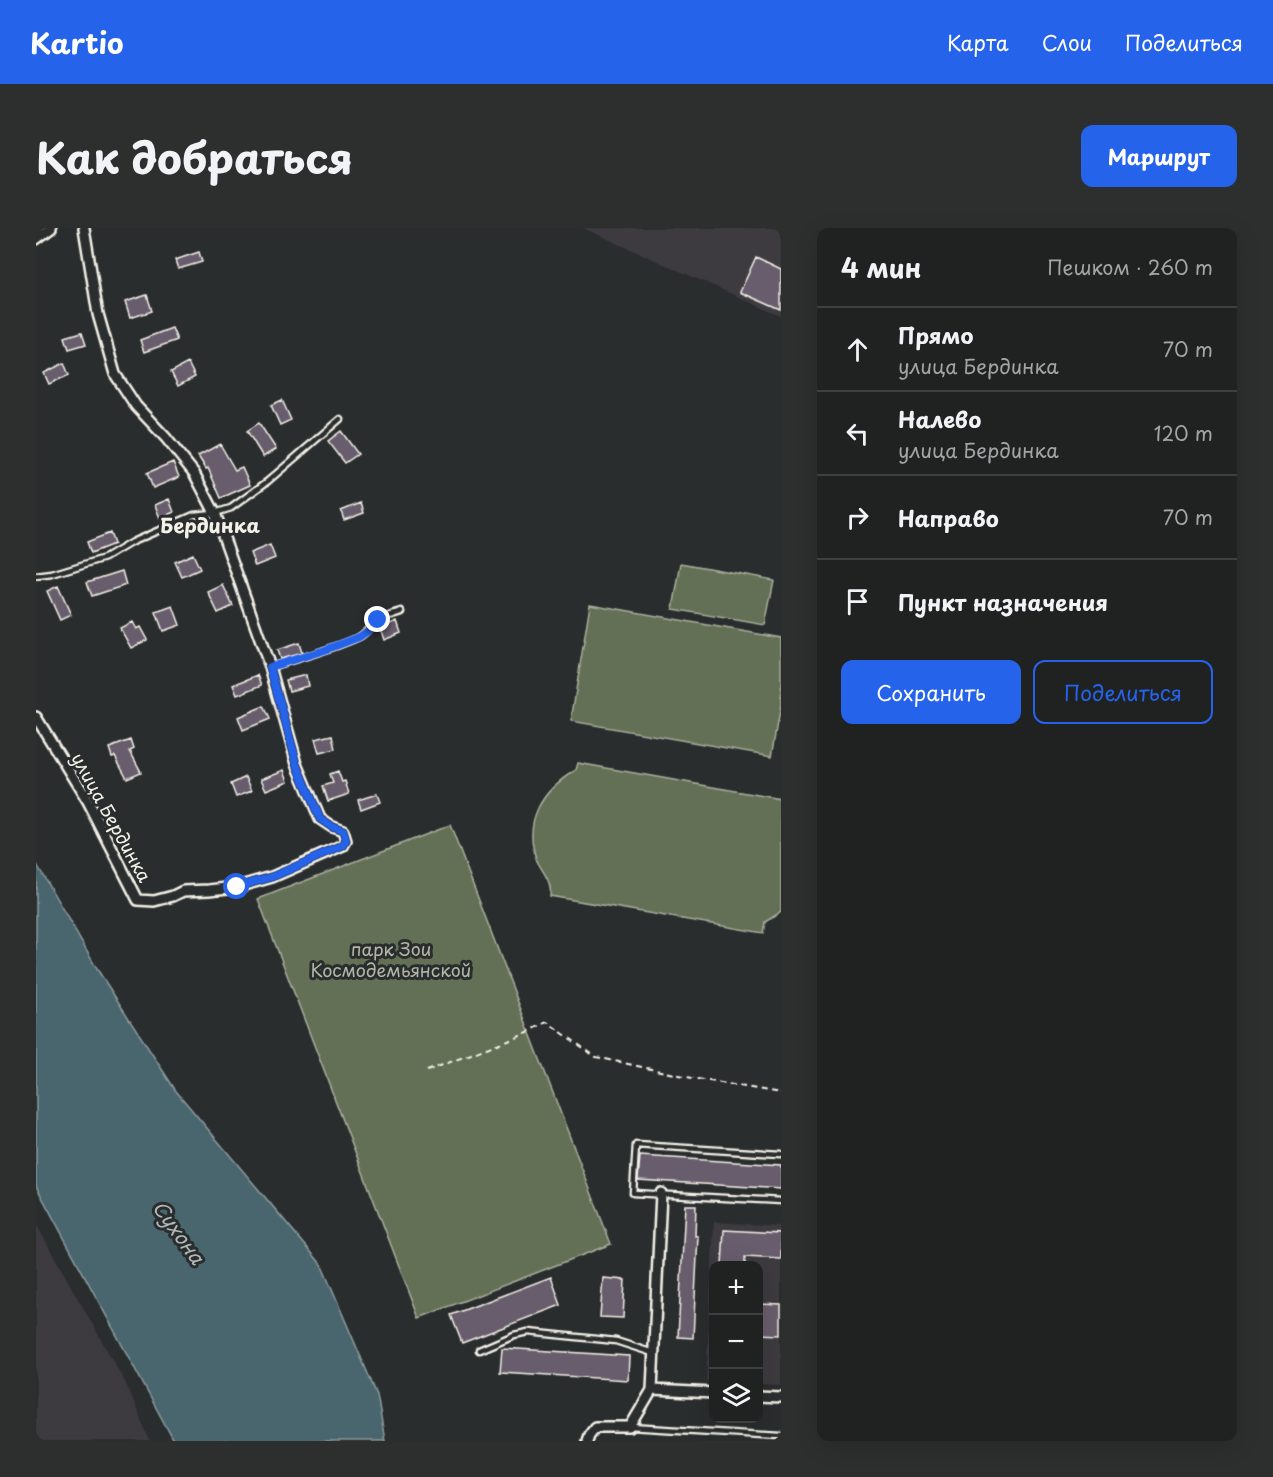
<!DOCTYPE html>
<html lang="ru">
<meta charset="utf-8">
<style>
:root{--surface:#202222;--page:#2d2f2f;--text:#f1f3f6;--muted:#a2a4a5;--line:#3d3f40;--accent:#2563eb}
body{margin:0;font-family:"Playpen Sans",sans-serif;background:var(--page);color:var(--text)}
.controls{position:absolute;right:18px;bottom:18px;display:grid;overflow:hidden;border-radius:12px;box-shadow:0 6px 24px #0002}
.controls button{width:54px;height:54px;display:grid;place-items:center;padding:0;border:0;border-bottom:2px solid var(--line);background:var(--surface);color:var(--text);font:30px sans-serif}
.stop{position:absolute;width:18px;height:18px;margin:-14px;border:4px solid #2563eb;border-radius:50%;background:#fff}
.stop.end{background:#2563eb;border-color:#fff;box-shadow:0 2px 6px #0008}
.list{margin:0;padding:0;list-style:none}
h2{display:flex;justify-content:space-between;align-items:center;height:78px;margin:0;padding:0 24px;font-size:26px}
h2 small{font-size:20px;font-weight:400;color:var(--muted)}
.list li{display:grid;grid-template-columns:39px 1fr auto;gap:18px;align-items:center;box-sizing:border-box;height:84px;padding:0 24px;border-top:2px solid var(--line)}
.list b{display:block;font-size:22px;white-space:nowrap}
.list p{margin:0;font-size:20px;white-space:nowrap;color:var(--muted)}
.list em{font-size:20px;font-style:normal;color:var(--muted)}
.actions{display:flex;gap:12px;padding:18px 24px}
.actions a{flex:1;padding:14px 0;border:2px solid var(--accent);border-radius:12px;text-align:center;font-size:21px;color:var(--accent)}
.actions .main{background:var(--accent);color:#fff}
.icon{flex:none;width:33px;height:33px;fill:none;stroke:currentColor;stroke-width:2;stroke-linecap:round;stroke-linejoin:round}
.map{position:relative;flex:none;width:745px;height:1213px;overflow:hidden;border-radius:12px}
header{display:flex;align-items:center;gap:36px;box-sizing:border-box;height:84px;padding:0 30px;background:var(--accent);color:#fff}
header strong{font-size:28px}
nav{display:flex;gap:33px;margin-inline-start:auto;font-size:21px}
.intro{display:flex;align-items:center;justify-content:space-between;box-sizing:border-box;height:144px;padding:0 36px}
h1{margin:0;font-size:42px}
.button{padding:15px 27px;border-radius:12px;background:var(--accent);color:#fff;font-size:21px;font-weight:700}
main{display:flex;gap:36px;padding:0 36px}
aside{flex:1;background:var(--surface);border-radius:12px;box-shadow:0 6px 24px #0002}
.map>svg:first-child{display:block}
.built{fill:#3d3b41}
.green{fill:#636f56;stroke:#acb09f;stroke-width:1.5}
.water{fill:#49656e;stroke:#8d9d9f;stroke-width:1.5}
.building{fill:#685d6c;stroke:#f4f1e8;stroke-width:1.5}
.lines{fill:none;stroke-linecap:round;stroke-linejoin:round}
.service-casing{stroke:#f4f1e8;stroke-width:9}
.minor-casing{stroke:#f4f1e8;stroke-width:14}
.path{stroke:#f4f1e8;stroke-width:2;stroke-dasharray:6 4.5;stroke-linecap:butt}
.service{stroke:#2a2d2e;stroke-width:4.5}
.minor{stroke:#2a2d2e;stroke-width:9}
.route{stroke:#2563eb;stroke-width:8}
.labels{text-anchor:middle;dominant-baseline:central;stroke-width:6;stroke-linejoin:round;paint-order:stroke}
.street-label{font-size:18px;fill:#f4f1e8;stroke:#2a2d2e}
.park-label{font-size:18px;fill:#b3b6a6;stroke:#2a2d2e}
.neighbourhood-label{font-size:20px;font-weight:bold;fill:#f4f1e8;stroke:#2a2d2e}
.water-label{font-size:20px;font-style:italic;fill:#b0b9b7;stroke:#2a2d2e}
</style>
<header>
<strong>Kartio</strong>
<nav><a>Карта</a><a>Слои</a><a>Поделиться</a></nav>
</header>
<div class="intro"><h1>Как добраться</h1><a class="button">Маршрут</a></div>
<main>
<div class="map">
<svg width="745" height="1213" viewBox="0 0 745 1213">
<rect width="100%" height="100%" fill="#2a2d2e"/>
<filter id="ink" filterUnits="userSpaceOnUse"><feTurbulence type="fractalNoise" baseFrequency=".0167" numOctaves="2"/><feDisplacementMap in="SourceGraphic" scale="12" xChannelSelector="R" yChannelSelector="G"/><feConvolveMatrix kernelMatrix="1 2 1 2 8 2 1 2 1" color-interpolation-filters="sRGB"/></filter>
<g filter="url(#ink)">
<path class="built" d="M 547,0 L 745,0 L 745,88 Z
M 678,994 L 745,998 L 745,1157 L 723,1156 L 722,1038 L 678,1038 L 677,1154 L 670,1153 Z
M 0,996 L 90,1156 L 114,1213 L 0,1213 Z"/>
<path class="green" d="M 645,335 L 738,352 L 729,397 L 637,381 Z
M 554,376 L 745,410 L 745,478 L 736,528 L 535,493 Z
M 542,535 L 745,571 L 745,684 L 729,694 L 727,705 L 514,668 C 514,665 515,662 514,659 C 513,650 505,641 501,633 C 486,593 506,562 540,542 Z
M 414,597 L 575,1016 L 383,1090 L 222,671 Z"/>
<path class="water" d="M 0,635 L 61,741 L 140,863 L 285,1036 L 341,1167 L 349,1213 L 138,1213 L 0,958 Z"/>
<path class="building" d="M 163,24 L 166,34 L 142,41 L 139,32 Z
M 720,29 L 745,41 L 745,82 L 704,64 Z
M 111,67 L 116,83 L 94,90 L 89,74 Z
M 136,100 L 141,112 L 108,124 L 104,112 Z
M 46,104 L 50,116 L 33,121 L 29,109 Z
M 28,135 L 33,147 L 13,156 L 8,145 Z
M 152,135 L 159,149 L 142,158 L 135,144 Z
M 246,172 L 255,192 L 244,197 L 235,177 Z
M 223,195 L 240,221 L 227,229 L 211,203 Z
M 305,203 L 322,226 L 309,235 L 292,213 Z
M 184,216 L 199,242 L 206,239 L 214,257 L 185,270 L 172,240 L 170,241 L 162,228 Z
M 137,234 L 143,249 L 117,260 L 111,245 Z
M 133,271 L 138,284 L 124,290 L 119,277 Z
M 325,275 L 328,285 L 308,292 L 305,283 Z
M 74,305 L 78,316 L 55,325 L 51,314 Z
M 234,317 L 239,330 L 219,338 L 214,325 Z
M 157,326 L 164,341 L 146,349 L 139,334 Z
M 86,343 L 90,357 L 56,368 L 51,354 Z
M 187,357 L 197,378 L 182,385 L 172,364 Z
M 22,358 L 35,387 L 24,392 L 11,363 Z
M 137,378 L 144,397 L 127,403 L 120,384 Z
M 361,393 L 365,405 L 348,412 L 344,400 Z
M 96,394 L 100,401 L 104,399 L 111,412 L 95,420 L 84,400 Z
M 263,415 L 266,425 L 244,431 L 241,422 Z
M 222,447 L 226,457 L 201,467 L 197,457 Z
M 270,447 L 272,458 L 253,463 L 250,452 Z
M 228,478 L 234,491 L 207,502 L 202,489 Z
M 297,507 L 300,521 L 283,525 L 279,511 Z
M 95,512 L 98,521 L 94,523 L 105,544 L 91,550 L 79,528 L 76,529 L 73,520 Z
M 248,542 L 252,553 L 230,562 L 225,551 Z
M 302,543 L 306,554 L 309,553 L 313,566 L 292,573 L 287,558 L 297,555 L 294,546 Z
M 210,549 L 216,563 L 200,569 L 195,556 Z
M 341,566 L 344,574 L 325,581 L 322,572 Z
M 604,928 L 745,937 L 745,961 L 602,952 Z
M 649,977 L 660,977 L 659,1008 L 662,1008 L 657,1110 L 642,1109 Z
M 688,1002 L 745,1005 L 745,1031 L 709,1029 L 709,1038 L 686,1038 Z
M 515,1049 L 525,1077 L 426,1115 L 415,1087 Z
M 567,1050 L 589,1052 L 587,1090 L 564,1089 Z
M 723,1076 L 745,1077 L 745,1107 L 723,1106 Z
M 466,1120 L 593,1128 L 592,1152 L 464,1144 Z"/>
<g class="lines">
<g class="service-casing">
<path id="service" d="M 0,348 L 16,346 L 69,330 L 96,314 L 158,287 L 179,285 L 195,280 L 232,253 L 304,191
M 234,439 C 264,430 295,422 323,409 C 331,405 333,398 339,394 C 346,389 358,387 366,384
M 745,926 L 600,917 L 597,965 L 745,973
M 443,1122 L 478,1107 L 492,1104 L 580,1113 L 617,1125
M 594,1199 L 745,1208"/>
</g>
<g class="minor-casing">
<path id="minor" d="M 0,11 L 15,0
M 0,489 L 52,574 L 102,672 L 118,673 L 137,668 L 147,663 L 173,662 L 201,659 L 236,649 L 307,618 L 310,613 L 307,603 L 296,599 L 284,591 L 261,536 L 234,439 L 179,285 L 158,245 L 130,210 L 100,178 L 79,146 L 62,86 L 48,0
M 616,1162 L 678,1165
M 722,1168 L 745,1169
M 551,1213 L 553,1207 L 559,1199 L 594,1199 L 616,1162 L 625,965"/>
</g>
<path class="path" d="M 391,843 L 492,804 L 511,794 L 560,829 L 656,850 L 745,865"/>
<use href="#service" class="service"/>
<use href="#minor" class="minor"/>
</g>
</g>
<g class="lines" filter="url(#ink)">
<path class="route" d="M 201,659 L 236,649 L 307,618 L 310,613 L 307,603 L 296,599 L 284,591 L 261,536 L 234,439 L 289,422 L 323,409 L 332,403 L 337,396 L 342,392"/>
</g>
<g class="labels">
<g class="street-label">
<text transform="translate(76 589) rotate(61)">улица Бердинка</text>
</g>
<g class="park-label">
<text x="355" y="720">парк Зои<tspan x="355" dy="21">Космодемьянской</tspan></text>
</g>
<g class="neighbourhood-label">
<text x="174" y="297">Бердинка</text>
</g>
<g class="water-label">
<text transform="translate(143 1004) rotate(54)">Сухона</text>
</g>
</g>
</svg>
<div class="controls">
<button>+</button>
<button>−</button>
<button><svg class="icon" aria-label="layers" viewBox="0 0 24 24"><path d="M12 4l9 5-9 5-9-5zM3 14l9 5 9-5"/></svg></button>
</div>
<div class="stop" style="left:201px;top:659px"></div>
<div class="stop end" style="left:342px;top:392px"></div>
</div>
<aside>
<h2>4 мин<small>Пешком · 260 m</small></h2>
<ul class="list">
<li><svg class="icon" aria-label="ahead" viewBox="0 0 24 24"><path d="M12 20V5M6 11l6-6 6 6"/></svg><div><b>Прямо</b><p>улица Бердинка</p></div><em>70 m</em></li>
<li><svg class="icon" aria-label="left" viewBox="0 0 24 24"><path d="M17 20v-9H6M10 6l-5 5 5 5"/></svg><div><b>Налево</b><p>улица Бердинка</p></div><em>120 m</em></li>
<li><svg class="icon" aria-label="right" viewBox="0 0 24 24"><path d="M7 20v-9h11M14 6l5 5-5 5"/></svg><div><b>Направо</b></div><em>70 m</em></li>
<li><svg class="icon" aria-label="arrive" viewBox="0 0 24 24"><path d="M6 21V4h12l-3 4 3 4H6"/></svg><div><b>Пункт назначения</b></div></li>
</ul>
<div class="actions"><a class="main">Сохранить</a><a>Поделиться</a></div>
</aside>
</main>
